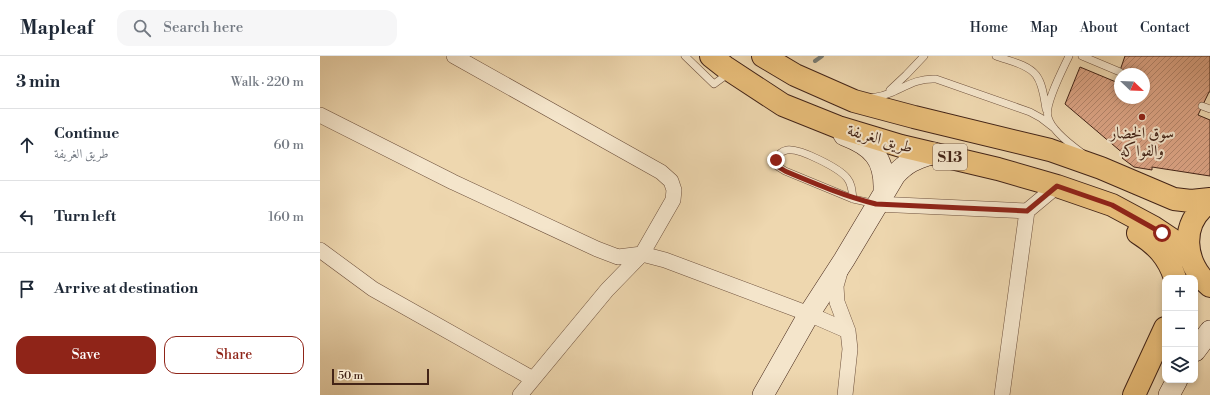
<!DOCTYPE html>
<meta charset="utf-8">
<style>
:root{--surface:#fff;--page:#f6f6f7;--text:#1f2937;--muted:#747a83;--line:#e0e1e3;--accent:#8f2418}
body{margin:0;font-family:"Libre Bodoni",Amiri,serif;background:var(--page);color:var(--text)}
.controls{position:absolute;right:12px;bottom:12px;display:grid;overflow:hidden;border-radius:8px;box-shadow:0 2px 6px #0003}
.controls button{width:36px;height:36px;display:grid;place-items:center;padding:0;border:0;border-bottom:1px solid var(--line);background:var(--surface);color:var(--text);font:20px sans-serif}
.compass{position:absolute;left:794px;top:12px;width:36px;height:36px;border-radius:50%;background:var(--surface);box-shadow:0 2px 6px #0003;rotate:113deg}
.scale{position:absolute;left:12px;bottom:10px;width:97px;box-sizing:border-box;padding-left:4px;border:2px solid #432417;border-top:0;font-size:11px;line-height:14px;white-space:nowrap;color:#432417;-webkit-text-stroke:3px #f4e5cb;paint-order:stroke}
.stop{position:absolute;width:12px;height:12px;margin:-9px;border:3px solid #8f2418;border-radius:50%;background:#fff}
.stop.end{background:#8f2418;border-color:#fff;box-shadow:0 1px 4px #0008}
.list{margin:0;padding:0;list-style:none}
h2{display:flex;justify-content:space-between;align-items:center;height:52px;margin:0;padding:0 16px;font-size:17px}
h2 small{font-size:13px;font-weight:400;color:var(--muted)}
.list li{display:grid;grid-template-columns:26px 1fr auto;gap:12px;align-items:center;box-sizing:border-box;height:72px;padding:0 16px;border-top:1px solid var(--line)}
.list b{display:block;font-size:15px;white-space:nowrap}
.list p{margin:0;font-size:13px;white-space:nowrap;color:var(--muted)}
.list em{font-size:13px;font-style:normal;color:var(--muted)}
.actions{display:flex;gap:8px;padding:12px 16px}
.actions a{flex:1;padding:9px 0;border:1px solid var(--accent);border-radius:12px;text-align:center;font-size:14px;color:var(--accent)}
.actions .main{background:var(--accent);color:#fff}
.icon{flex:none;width:22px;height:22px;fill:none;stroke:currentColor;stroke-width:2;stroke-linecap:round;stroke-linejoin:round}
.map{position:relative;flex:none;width:890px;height:339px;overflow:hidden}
header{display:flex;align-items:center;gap:24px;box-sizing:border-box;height:56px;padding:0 20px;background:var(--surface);border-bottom:1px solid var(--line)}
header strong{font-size:19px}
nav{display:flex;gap:22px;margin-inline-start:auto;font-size:14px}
.search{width:280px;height:36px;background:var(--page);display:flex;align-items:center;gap:10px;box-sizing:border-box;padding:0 14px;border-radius:12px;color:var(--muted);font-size:15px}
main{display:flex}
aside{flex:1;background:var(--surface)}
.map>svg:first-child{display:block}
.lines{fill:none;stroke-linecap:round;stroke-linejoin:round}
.stream{stroke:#787d75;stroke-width:4}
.building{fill:url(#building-hatch);stroke:#432417;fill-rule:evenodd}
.lane-casing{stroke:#6e513d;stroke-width:8}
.street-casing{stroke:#6e513d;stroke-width:16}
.secondary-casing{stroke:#432417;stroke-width:22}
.primary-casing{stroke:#432417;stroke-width:24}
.lane{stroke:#f4e5cb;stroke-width:7}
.street{stroke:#f4e5cb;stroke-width:15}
.secondary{stroke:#f4e5cb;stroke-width:21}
.primary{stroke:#e7bc78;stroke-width:22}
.route{stroke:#8f2418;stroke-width:5}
.poi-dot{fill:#8f2418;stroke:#f4e5cb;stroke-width:1.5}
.labels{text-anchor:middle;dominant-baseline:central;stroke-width:4;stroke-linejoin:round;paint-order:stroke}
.shield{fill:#f4e5cb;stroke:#785e4d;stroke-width:1}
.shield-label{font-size:15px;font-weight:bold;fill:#432417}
.poi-label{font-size:16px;fill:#432417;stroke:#f4e5cb}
.street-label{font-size:16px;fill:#432417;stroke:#f4e5cb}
</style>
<header>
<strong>Mapleaf</strong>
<div class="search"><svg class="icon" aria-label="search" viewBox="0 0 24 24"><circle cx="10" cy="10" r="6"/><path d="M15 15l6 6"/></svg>Search here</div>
<nav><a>Home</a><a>Map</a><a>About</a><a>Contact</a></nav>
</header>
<main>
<aside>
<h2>3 min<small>Walk · 220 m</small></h2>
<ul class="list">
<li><svg class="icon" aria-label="ahead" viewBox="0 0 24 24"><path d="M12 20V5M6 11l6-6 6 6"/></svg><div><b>Continue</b><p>طريق الغريفة</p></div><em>60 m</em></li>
<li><svg class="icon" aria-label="left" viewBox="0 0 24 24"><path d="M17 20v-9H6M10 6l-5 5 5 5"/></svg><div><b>Turn left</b></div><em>160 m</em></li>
<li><svg class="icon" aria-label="arrive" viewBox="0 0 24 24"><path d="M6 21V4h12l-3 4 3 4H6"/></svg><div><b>Arrive at destination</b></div></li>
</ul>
<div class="actions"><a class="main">Save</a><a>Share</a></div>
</aside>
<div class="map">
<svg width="890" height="339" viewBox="0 0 890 339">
<defs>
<pattern id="building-hatch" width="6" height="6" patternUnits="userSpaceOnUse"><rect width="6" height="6" fill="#dba384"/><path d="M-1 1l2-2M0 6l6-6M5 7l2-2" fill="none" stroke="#b3856b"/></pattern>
</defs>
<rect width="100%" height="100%" fill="#eed7af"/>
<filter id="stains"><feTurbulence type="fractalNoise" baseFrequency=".005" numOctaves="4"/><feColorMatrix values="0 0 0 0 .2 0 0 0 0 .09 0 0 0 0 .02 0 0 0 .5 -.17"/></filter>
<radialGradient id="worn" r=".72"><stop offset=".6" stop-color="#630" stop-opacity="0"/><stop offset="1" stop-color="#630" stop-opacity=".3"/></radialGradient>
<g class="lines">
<path class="stream" d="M 495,5 L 502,0"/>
</g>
<path class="building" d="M 805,0 L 890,0 L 890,36 L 889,36 L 878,59 L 890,64 L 890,120 L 832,111 L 832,114 L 814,111 L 802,102 L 805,99 L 745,48 L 760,11 L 796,26 ZM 800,18 L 824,18 L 824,42 L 800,42 Z"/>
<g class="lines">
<g class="lane-casing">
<path id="lane" d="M 365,0 L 394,28 L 409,17
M 676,0 C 689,5 707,8 716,19 C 723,28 724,42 726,53
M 749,0 C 743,13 724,49 728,61 C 731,74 751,89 762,97
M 762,0 L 800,16
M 570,34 L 586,19 L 604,0
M 551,42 C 558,41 566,39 573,36 C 588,29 599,22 616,23 L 710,56 L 721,62 L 734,72
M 882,50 L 890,53
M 533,143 C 532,135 532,128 527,122 C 519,112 480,92 467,94 C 461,95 458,99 456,104 L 457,110 L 465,115 L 533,143 L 556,148"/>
</g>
<g class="street-casing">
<path id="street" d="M 134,0 L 341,116 L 351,125 L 354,134 L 353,144 L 322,198 L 287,234 L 200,339
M 0,59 L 133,126 L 277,193 L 298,201 L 322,198 L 345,204 L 489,258 L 528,275 L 517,246 L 516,230 L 520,216
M 556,148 L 707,155 L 737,130
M 0,194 L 53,233 L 213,323
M 525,339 L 530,293 L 528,275
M 682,339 L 707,155"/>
</g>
<g class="secondary-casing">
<path id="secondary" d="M 524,79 C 553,90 565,103 564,134
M 875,295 L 890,275
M 443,339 L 489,258 L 524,204 L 575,119 C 588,105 596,103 614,97
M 849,339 L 857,324"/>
</g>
<g class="primary-casing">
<path id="primary" d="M 391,0 L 405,11 L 463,49 L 518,71 L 581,90 L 678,113 L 737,130 L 792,149 L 833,171 L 851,183 L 869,200
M 443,0 L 475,19 L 534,45 L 594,61 L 730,94 L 781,112 L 854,143 L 871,145 L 890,143
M 890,146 C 859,166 863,208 890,230
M 818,177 C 837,189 848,201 855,222
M 814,339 L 845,272"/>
</g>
<use href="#lane" class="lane"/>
<use href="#street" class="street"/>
<use href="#secondary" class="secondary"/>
<use href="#primary" class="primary"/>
</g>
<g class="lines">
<path class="route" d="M 456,104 L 457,110 L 465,115 C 496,128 524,140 556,148 L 707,155 L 737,130 L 792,149 L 842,177"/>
</g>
<circle class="poi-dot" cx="822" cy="61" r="4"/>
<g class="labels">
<rect class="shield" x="613" y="88" width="34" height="26" rx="3"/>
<g class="shield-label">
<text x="630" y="101">S13</text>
</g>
<g class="poi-label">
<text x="822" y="77">سوق الخضار<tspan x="822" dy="18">والفواكه</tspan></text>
</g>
<g class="street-label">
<text transform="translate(560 83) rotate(16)">طريق الغريفة</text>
</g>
</g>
<rect width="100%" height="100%" filter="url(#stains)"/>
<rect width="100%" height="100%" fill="url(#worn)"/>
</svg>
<div class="controls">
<button>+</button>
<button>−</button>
<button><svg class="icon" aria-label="layers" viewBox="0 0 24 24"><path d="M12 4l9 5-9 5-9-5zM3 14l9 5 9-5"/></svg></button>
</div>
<svg class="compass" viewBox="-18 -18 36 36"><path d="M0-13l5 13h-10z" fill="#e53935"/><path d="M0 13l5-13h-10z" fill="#747a83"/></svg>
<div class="scale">50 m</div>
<div class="stop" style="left:842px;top:177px"></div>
<div class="stop end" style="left:456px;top:104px"></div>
</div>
</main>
